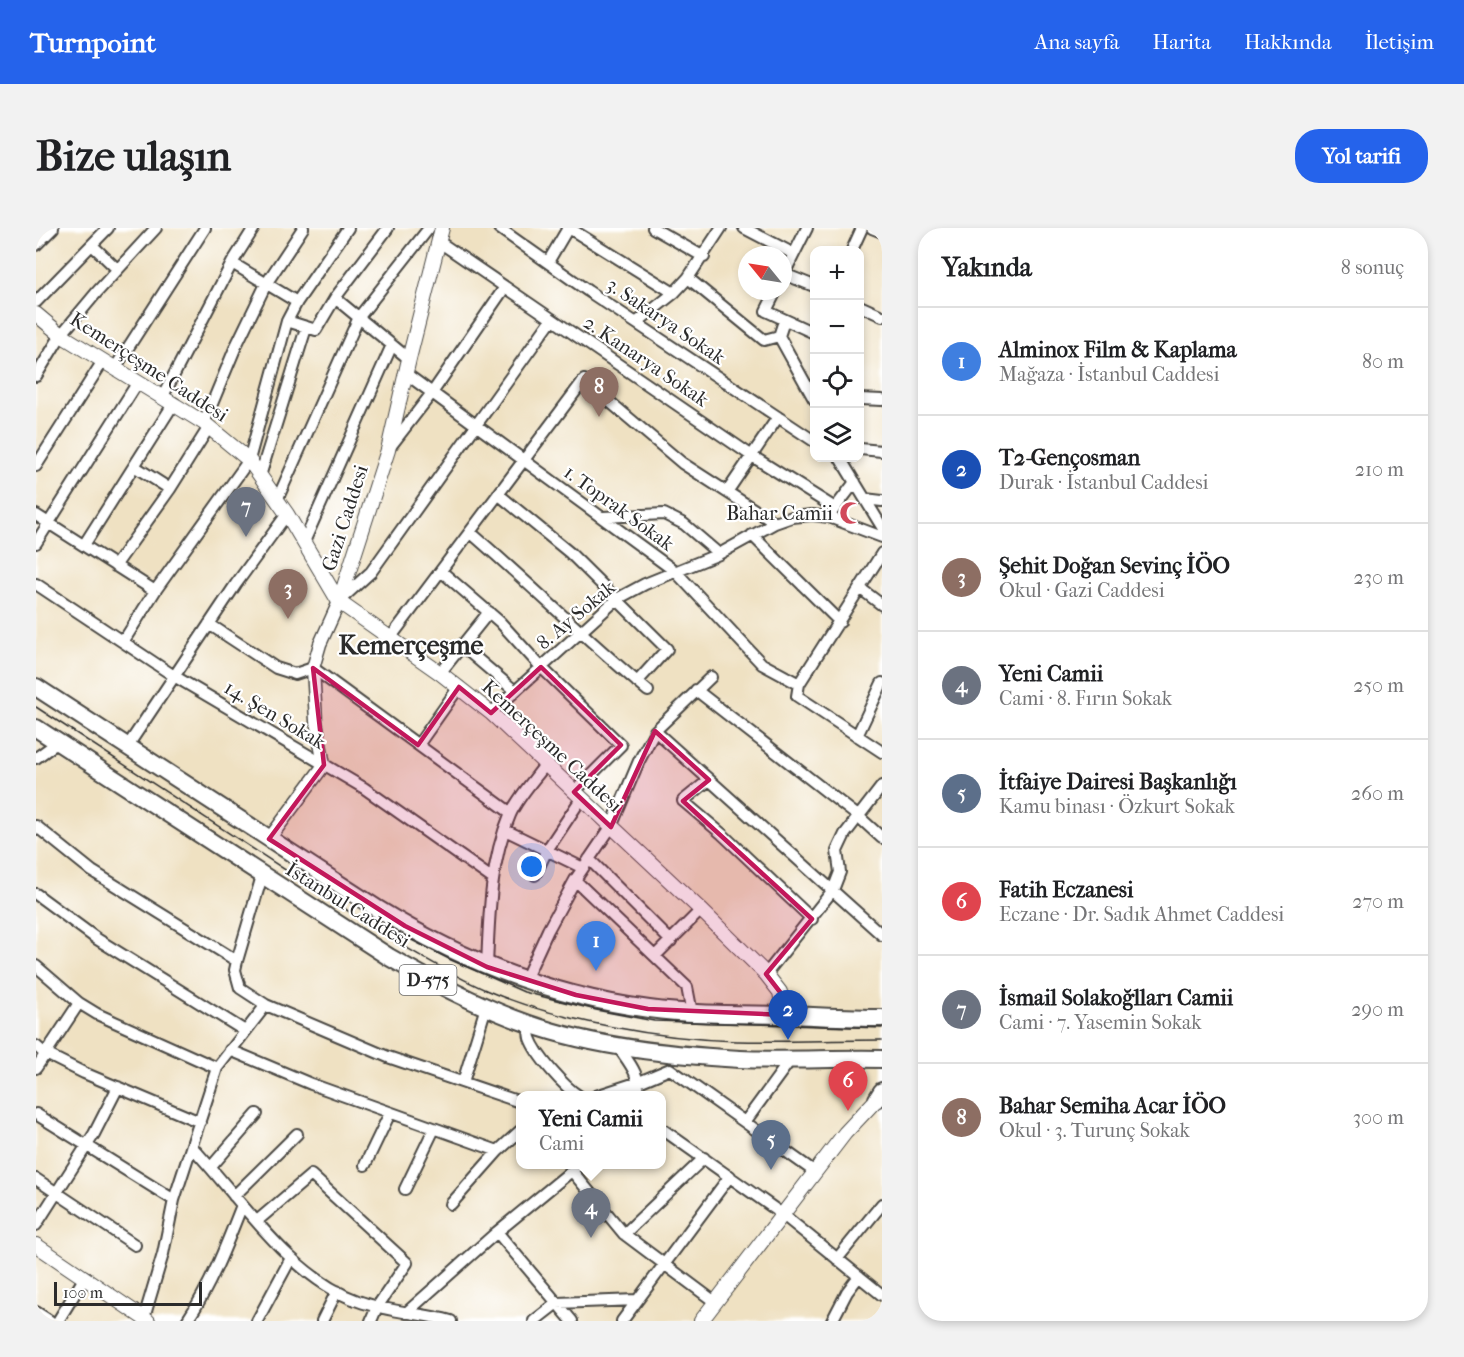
<!DOCTYPE html>
<html lang="tr">
<meta charset="utf-8">
<style>
:root{--surface:#fff;--page:#f2f2f2;--text:#202124;--muted:#757577;--line:#e0e0e0;--accent:#2563eb}
body{margin:0;font-family:"IM FELL French Canon",serif;background:var(--page);color:var(--text)}
.controls{position:absolute;right:18px;top:18px;display:grid;overflow:hidden;border-radius:12px;box-shadow:0 3px 9px #0003}
.controls button{width:54px;height:54px;display:grid;place-items:center;padding:0;border:0;border-bottom:2px solid var(--line);background:var(--surface);color:var(--text);font:30px sans-serif}
.compass{position:absolute;left:702px;top:18px;width:54px;height:54px;border-radius:50%;background:var(--surface);box-shadow:0 3px 9px #0003;rotate:300deg}
.scale{position:absolute;left:18px;bottom:15px;width:148px;box-sizing:border-box;padding-left:6px;border:3px solid #2b2b2b;border-top:0;font-size:16px;line-height:21px;white-space:nowrap;color:#2b2b2b;-webkit-text-stroke:4px #fff;paint-order:stroke}
.you{position:absolute;left:496px;top:639px;width:21px;height:21px;margin:-15px;border:4px solid #fff;border-radius:50%;background:#1a73e8;box-shadow:0 0 0 9px #1a73e833}
.badge{display:grid;place-items:center;width:39px;height:39px;border-radius:50%;background:var(--accent);color:#fff;font-size:20px;font-weight:700}
.pin{position:absolute;translate:-50% -50px;filter:drop-shadow(0 2px 3px #0008)}
.pin::after{content:'';position:absolute;top:32px;width:21px;height:18px;background:inherit;clip-path:polygon(0 0,100% 0,50% 100%)}
.popup{position:absolute;left:480px;top:863px;width:150px;height:78px;box-sizing:border-box;display:grid;place-content:center;border-radius:12px;background:var(--surface);filter:drop-shadow(0 2px 4px #0005);font-size:20px;white-space:nowrap;color:var(--muted)}
.popup b{font-size:22px;color:var(--text)}
.popup::after{content:'';position:absolute;left:50%;top:100%;margin-left:-12px;border:12px solid transparent;border-top-color:var(--surface)}
.list{margin:0;padding:0;list-style:none}
h2{display:flex;justify-content:space-between;align-items:center;height:78px;margin:0;padding:0 24px;font-size:26px}
h2 small{font-size:20px;font-weight:400;color:var(--muted)}
.list li{display:grid;grid-template-columns:39px 1fr auto;gap:18px;align-items:center;box-sizing:border-box;height:108px;padding:0 24px;border-top:2px solid var(--line)}
.list b{display:block;font-size:22px;white-space:nowrap}
.list p{margin:0;font-size:20px;white-space:nowrap;color:var(--muted)}
.list em{font-size:20px;font-style:normal;color:var(--muted)}
.icon{flex:none;width:33px;height:33px;fill:none;stroke:currentColor;stroke-width:2;stroke-linecap:round;stroke-linejoin:round}
.map{position:relative;flex:none;width:846px;height:1093px;overflow:hidden;border-radius:24px}
header{display:flex;align-items:center;gap:36px;box-sizing:border-box;height:84px;padding:0 30px;background:var(--accent);color:#fff}
header strong{font-size:28px}
nav{display:flex;gap:33px;margin-inline-start:auto;font-size:21px}
.intro{display:flex;align-items:center;justify-content:space-between;box-sizing:border-box;height:144px;padding:0 36px}
h1{margin:0;font-size:42px}
.button{padding:15px 27px;border-radius:24px;background:var(--accent);color:#fff;font-size:21px;font-weight:700}
main{display:flex;gap:36px;padding:0 36px}
aside{flex:1;background:var(--surface);border-radius:24px;box-shadow:0 3px 9px #0003}
.map>svg:first-child{display:block}
.lines{fill:none;stroke-linecap:round;stroke-linejoin:round}
.minor-casing{stroke:#484642;stroke-width:14}
.tertiary-casing{stroke:#484642;stroke-width:15}
.secondary-casing{stroke:#484642;stroke-width:16}
.trunk-casing{stroke:#484642;stroke-width:20}
.minor{stroke:#fff;stroke-width:10}
.tertiary{stroke:#fff;stroke-width:12}
.secondary{stroke:#fff;stroke-width:14}
.trunk{stroke:#fff;stroke-width:16}
.tram{stroke:#2b2b2b;stroke-width:1.5}
.marked{fill:#c2185b;fill-opacity:0.2;stroke:#c2185b;stroke-width:4.5;stroke-linejoin:round}
.labels{text-anchor:middle;dominant-baseline:central;stroke-width:4.5;stroke-linejoin:round;paint-order:stroke}
.shield{fill:#fff;stroke:#6b6b6b;stroke-width:1.5}
.shield-label{font-size:18px;font-weight:bold;fill:#2b2b2b}
.street-label{font-size:20px;fill:#2b2b2b;stroke:#fff}
.poi-label{font-size:20px;fill:#2b2b2b;stroke:#fff;text-anchor:end}
.district-label{font-size:26px;font-weight:bold;fill:#2b2b2b;stroke:#fff}
</style>
<header>
<strong>Turnpoint</strong>
<nav><a>Ana sayfa</a><a>Harita</a><a>Hakkında</a><a>İletişim</a></nav>
</header>
<div class="intro"><h1>Bize ulaşın</h1><a class="button">Yol tarifi</a></div>
<main>
<div class="map">
<svg width="846" height="1093" viewBox="0 0 846 1093">
<rect width="100%" height="100%" fill="#fff"/>
<filter id="ink" filterUnits="userSpaceOnUse"><feTurbulence type="fractalNoise" baseFrequency=".0167" numOctaves="2"/><feDisplacementMap in="SourceGraphic" scale="12" xChannelSelector="R" yChannelSelector="G"/><feConvolveMatrix kernelMatrix="1 2 1 2 8 2 1 2 1" color-interpolation-filters="sRGB"/></filter>
<filter id="wash" filterUnits="userSpaceOnUse"><feTurbulence type="fractalNoise" baseFrequency=".008" numOctaves="4" result="noise"/><feDisplacementMap in="SourceGraphic" scale="24" xChannelSelector="R" yChannelSelector="G"/><feGaussianBlur stdDeviation="1.35" result="paint"/><feColorMatrix in="noise" values="0 0 0 0 0 0 0 0 0 0 0 0 0 0 0 0 0 1.4 0 .05"/><feComposite in="paint" operator="in"/></filter>
<g filter="url(#wash)">
<rect width="100%" height="100%" fill="#efe1c2"/>
</g>
<g filter="url(#ink)">
<g class="lines">
<g class="minor-casing">
<path id="minor" d="M 463,0 L 552,63 L 778,213
M 533,0 L 638,65
M 617,0 L 668,29
M 708,0 L 758,26
M 836,0 L 846,4
M 402,13 L 716,228 L 799,280
M 0,17 L 17,0
M 56,17 L 81,41
M 816,22 L 826,0
M 512,34 L 532,0
M 196,35 L 261,74
M 748,46 L 778,58
M 747,48 L 771,0
M 652,50 L 728,112 L 743,108 L 748,93
M 740,63 L 730,83 L 778,105
M 299,70 L 373,131
M 0,74 L 72,0
M 824,78 L 846,88
M 251,93 L 280,102 L 299,70 L 352,0
M 600,95 L 638,65 L 652,50 L 685,0
M 743,108 L 778,171
M 79,140 L 169,0
M 369,145 L 640,344 L 726,436 L 763,456
M 0,148 L 25,107 L 61,64 L 120,0
M 127,168 L 196,35 L 218,0
M 824,171 L 846,172
M 168,195 L 200,118 L 230,56 L 267,0
M 354,219 L 396,165 L 469,59
M 824,221 L 846,223
M 804,230 L 846,299
M 0,238 L 67,133
M 98,238 L 134,261
M 224,248 L 270,100
M 691,264 L 742,189
M 462,266 L 534,325 L 631,421 L 601,454
M 829,271 L 846,273
M 241,272 L 323,89 L 393,0
M 796,284 L 819,254
M 0,287 L 119,363
M 567,289 L 628,286 L 648,296 L 683,326
M 434,304 C 494,356 551,412 612,463
M 716,307 L 804,394
M 268,314 L 356,117
M 0,315 L 102,154
M 48,317 L 138,175
M 846,325 L 763,456 L 761,468 L 846,524
M 79,338 L 134,261 L 173,199
M 405,343 L 464,394 L 505,439 L 585,517 L 538,564
M 0,356 L 138,448 L 328,560 L 457,651
M 825,361 L 846,377
M 303,373 L 335,344 L 516,91
M 173,396 L 240,440 L 259,446 L 277,440 L 475,585
M 355,409 L 548,152 L 646,235 L 739,295
M 87,414 L 119,363 L 213,232 L 251,93 L 261,74 L 312,0
M 426,418 L 479,463
M 404,445 L 453,384
M 660,462 L 823,589 L 846,610
M 455,485 L 581,371 L 609,356 L 683,326 L 739,295 L 756,289 L 776,287 L 793,289 L 846,309
M 619,503 L 846,707
M 821,508 L 846,455
M 382,517 L 423,459
M 91,519 L 200,356 L 251,286
M 0,530 L 22,514
M 673,552 L 647,573 L 686,606 L 776,691
M 0,598 L 56,643 L 201,733
M 469,602 L 547,640
M 553,631 L 635,713
M 499,647 L 511,622 L 545,571
M 226,648 L 201,733 L 199,742 L 204,760 L 230,777 L 352,829 L 484,874
M 539,652 L 651,759 L 656,785
M 0,666 L 61,711 L 209,803
M 619,728 L 665,682
M 0,738 L 43,775 L 61,786 L 181,840
M 451,739 C 453,688 454,634 474,587 C 482,569 498,552 509,537
M 730,746 L 797,662 L 804,644 L 801,623 L 809,606 L 846,558
M 489,752 L 512,702 L 539,652 L 575,599 L 603,533 L 619,503 L 675,449
M 492,796 C 493,800 493,806 494,810 C 500,827 528,859 543,868
M 581,817 C 592,834 605,846 602,868
M 0,818 L 8,825 L 48,845 L 164,894
M 194,822 L 275,856 L 462,923
M 0,840 L 43,775
M 427,854 L 450,779
M 560,868 L 603,854 L 634,841 L 779,944
M 0,886 L 138,972
M 709,894 L 755,831
M 626,901 L 746,986 L 846,1067
M 156,919 C 204,970 254,1049 322,1073 C 352,1084 384,1085 415,1093
M 329,937 L 354,885
M 175,939 L 221,886
M 536,943 L 588,1006 L 679,1074
M 0,951 L 99,1017
M 369,961 L 398,901
M 198,968 L 261,906
M 415,976 L 462,923 L 484,903
M 221,993 L 275,947 L 371,1035 L 341,1079 L 335,1093
M 0,997 L 58,906 L 82,859
M 461,1004 L 521,1075 L 601,1072
M 588,1006 L 668,930
M 801,1031 L 846,976
M 0,1084 L 14,1093
M 370,1085 L 461,1004 L 544,936
M 108,1090 L 127,1026 L 138,972 L 181,840 L 230,777
M 22,1093 L 49,1049
M 151,1093 C 175,1057 190,1018 206,977
M 221,1093 L 255,1030
M 286,1093 L 301,1063
M 498,1093 L 521,1075 L 536,1093
M 586,1093 L 694,948
M 796,1093 L 811,1064 L 823,1048"/>
</g>
<g class="tertiary-casing">
<path id="tertiary" d="M 233,611 L 288,537 L 280,493 L 277,440 L 284,416 L 303,374"/>
</g>
<g class="secondary-casing">
<path id="secondary" d="M 0,86 L 25,107 L 168,195 L 213,232 L 251,286 L 303,374 L 404,445 L 455,485 L 665,682 L 730,746 L 744,764 L 748,787
M 303,374 L 352,222 L 373,131 L 406,0
M 0,1017 L 112,1093
M 665,1093 L 809,905 L 841,871"/>
</g>
<g class="trunk-casing">
<path id="trunk" d="M 0,459 L 340,680 C 424,732 515,768 613,781 C 658,787 704,786 750,787 C 782,788 814,790 846,790
M 0,500 L 353,729 C 398,755 444,779 493,796 C 558,819 636,827 704,831 C 751,833 799,830 846,831
M 841,871 L 846,863"/>
</g>
<use href="#minor" class="minor"/>
<use href="#tertiary" class="tertiary"/>
<use href="#secondary" class="secondary"/>
<use href="#trunk" class="trunk"/>
<path class="tram" d="M 0,479 L 352,709 C 385,728 417,748 452,763 C 523,793 624,811 701,813 C 749,814 798,812 846,812
M 356,702 L 415,732 L 488,764 L 560,782 L 618,793 L 846,800"/>
</g>
</g>
<path class="marked" d="M 505,439 L 585,517 L 538,564 L 575,599 L 619,503 L 673,552 L 647,573 L 776,691 L 730,746 L 744,764 L 748,787 L 612,781 L 540,767 L 451,739 L 369,698 L 233,611 L 288,537 L 277,440 L 382,517 L 423,459 L 455,485 Z"/>
<defs>
<g id="mosque-bare" transform="scale(1.8)"><path d="M3.5-4.9A6 6 0 1 0 3.5 4.9A5 5 0 1 1 3.5-4.9Z" fill="#d1495b" stroke="#fff" stroke-width="2.5" paint-order="stroke"/></g>
</defs>
<g fill-rule="evenodd">
<use href="#mosque-bare" x="815" y="285"/>
</g>
<g class="labels">
<rect class="shield" x="363.5" y="737" width="57" height="30" rx="4.5"/>
<g class="shield-label">
<text x="392" y="752">D-575</text>
</g>
<g class="street-label">
<text transform="translate(630 93) rotate(34)">3. Sakarya Sokak</text>
<text transform="translate(610 133) rotate(34)">2. Kanarya Sokak</text>
<text transform="translate(113 139) rotate(33)">Kemerçeşme Caddesi</text>
<text transform="translate(583 280) rotate(36)">1. Toprak Sokak</text>
<text transform="translate(309 290) rotate(-72)">Gazi Caddesi</text>
<text transform="translate(540 387) rotate(-40)">8. Ay Sokak</text>
<text transform="translate(239 487) rotate(31)">14. Şen Sokak</text>
<text transform="translate(516 518) rotate(43)">Kemerçeşme Caddesi</text>
<text transform="translate(312 677) rotate(32)">İstanbul Caddesi</text>
</g>
<g class="poi-label">
<text x="797" y="285">Bahar Camii</text>
</g>
<g class="district-label">
<text x="375" y="417">Kemerçeşme</text>
</g>
</g>
</svg>
<div class="controls">
<button>+</button>
<button>−</button>
<button><svg class="icon" aria-label="locate" viewBox="0 0 24 24"><circle cx="12" cy="12" r="6"/><path d="M12 2v4M12 18v4M2 12h4M18 12h4"/></svg></button>
<button><svg class="icon" aria-label="layers" viewBox="0 0 24 24"><path d="M12 4l9 5-9 5-9-5zM3 14l9 5 9-5"/></svg></button>
</div>
<svg class="compass" viewBox="-18 -18 36 36"><path d="M0-13l5 13h-10z" fill="#e53935"/><path d="M0 13l5-13h-10z" fill="#757577"/></svg>
<div class="scale">100 m</div>
<div class="you"></div>
<div class="pin badge" style="left:560px;top:743px;background:#3f7fe0">1</div>
<div class="pin badge" style="left:752px;top:812px;background:#1a4fb4">2</div>
<div class="pin badge" style="left:252px;top:391px;background:#8d6e63">3</div>
<div class="pin badge" style="left:555px;top:1010px;background:#6b7280">4</div>
<div class="popup"><b>Yeni Camii</b>Cami</div>
<div class="pin badge" style="left:735px;top:942px;background:#5c6f8a">5</div>
<div class="pin badge" style="left:812px;top:883px;background:#e0444e">6</div>
<div class="pin badge" style="left:210px;top:309px;background:#6b7280">7</div>
<div class="pin badge" style="left:563px;top:189px;background:#8d6e63">8</div>
</div>
<aside>
<h2>Yakında<small>8 sonuç</small></h2>
<ul class="list">
<li><span class="badge" style="background:#3f7fe0">1</span><div><b>Alminox Film &amp; Kaplama</b><p>Mağaza · İstanbul Caddesi</p></div><em>80 m</em></li>
<li><span class="badge" style="background:#1a4fb4">2</span><div><b>T2-Gençosman</b><p>Durak · İstanbul Caddesi</p></div><em>210 m</em></li>
<li><span class="badge" style="background:#8d6e63">3</span><div><b>Şehit Doğan Sevinç İÖO</b><p>Okul · Gazi Caddesi</p></div><em>230 m</em></li>
<li><span class="badge" style="background:#6b7280">4</span><div><b>Yeni Camii</b><p>Cami · 8. Fırın Sokak</p></div><em>250 m</em></li>
<li><span class="badge" style="background:#5c6f8a">5</span><div><b>İtfaiye Dairesi Başkanlığı</b><p>Kamu binası · Özkurt Sokak</p></div><em>260 m</em></li>
<li><span class="badge" style="background:#e0444e">6</span><div><b>Fatih Eczanesi</b><p>Eczane · Dr. Sadık Ahmet Caddesi</p></div><em>270 m</em></li>
<li><span class="badge" style="background:#6b7280">7</span><div><b>İsmail Solakoğlları Camii</b><p>Cami · 7. Yasemin Sokak</p></div><em>290 m</em></li>
<li><span class="badge" style="background:#8d6e63">8</span><div><b>Bahar Semiha Acar İÖO</b><p>Okul · 3. Turunç Sokak</p></div><em>300 m</em></li>
</ul>
</aside>
</main>
